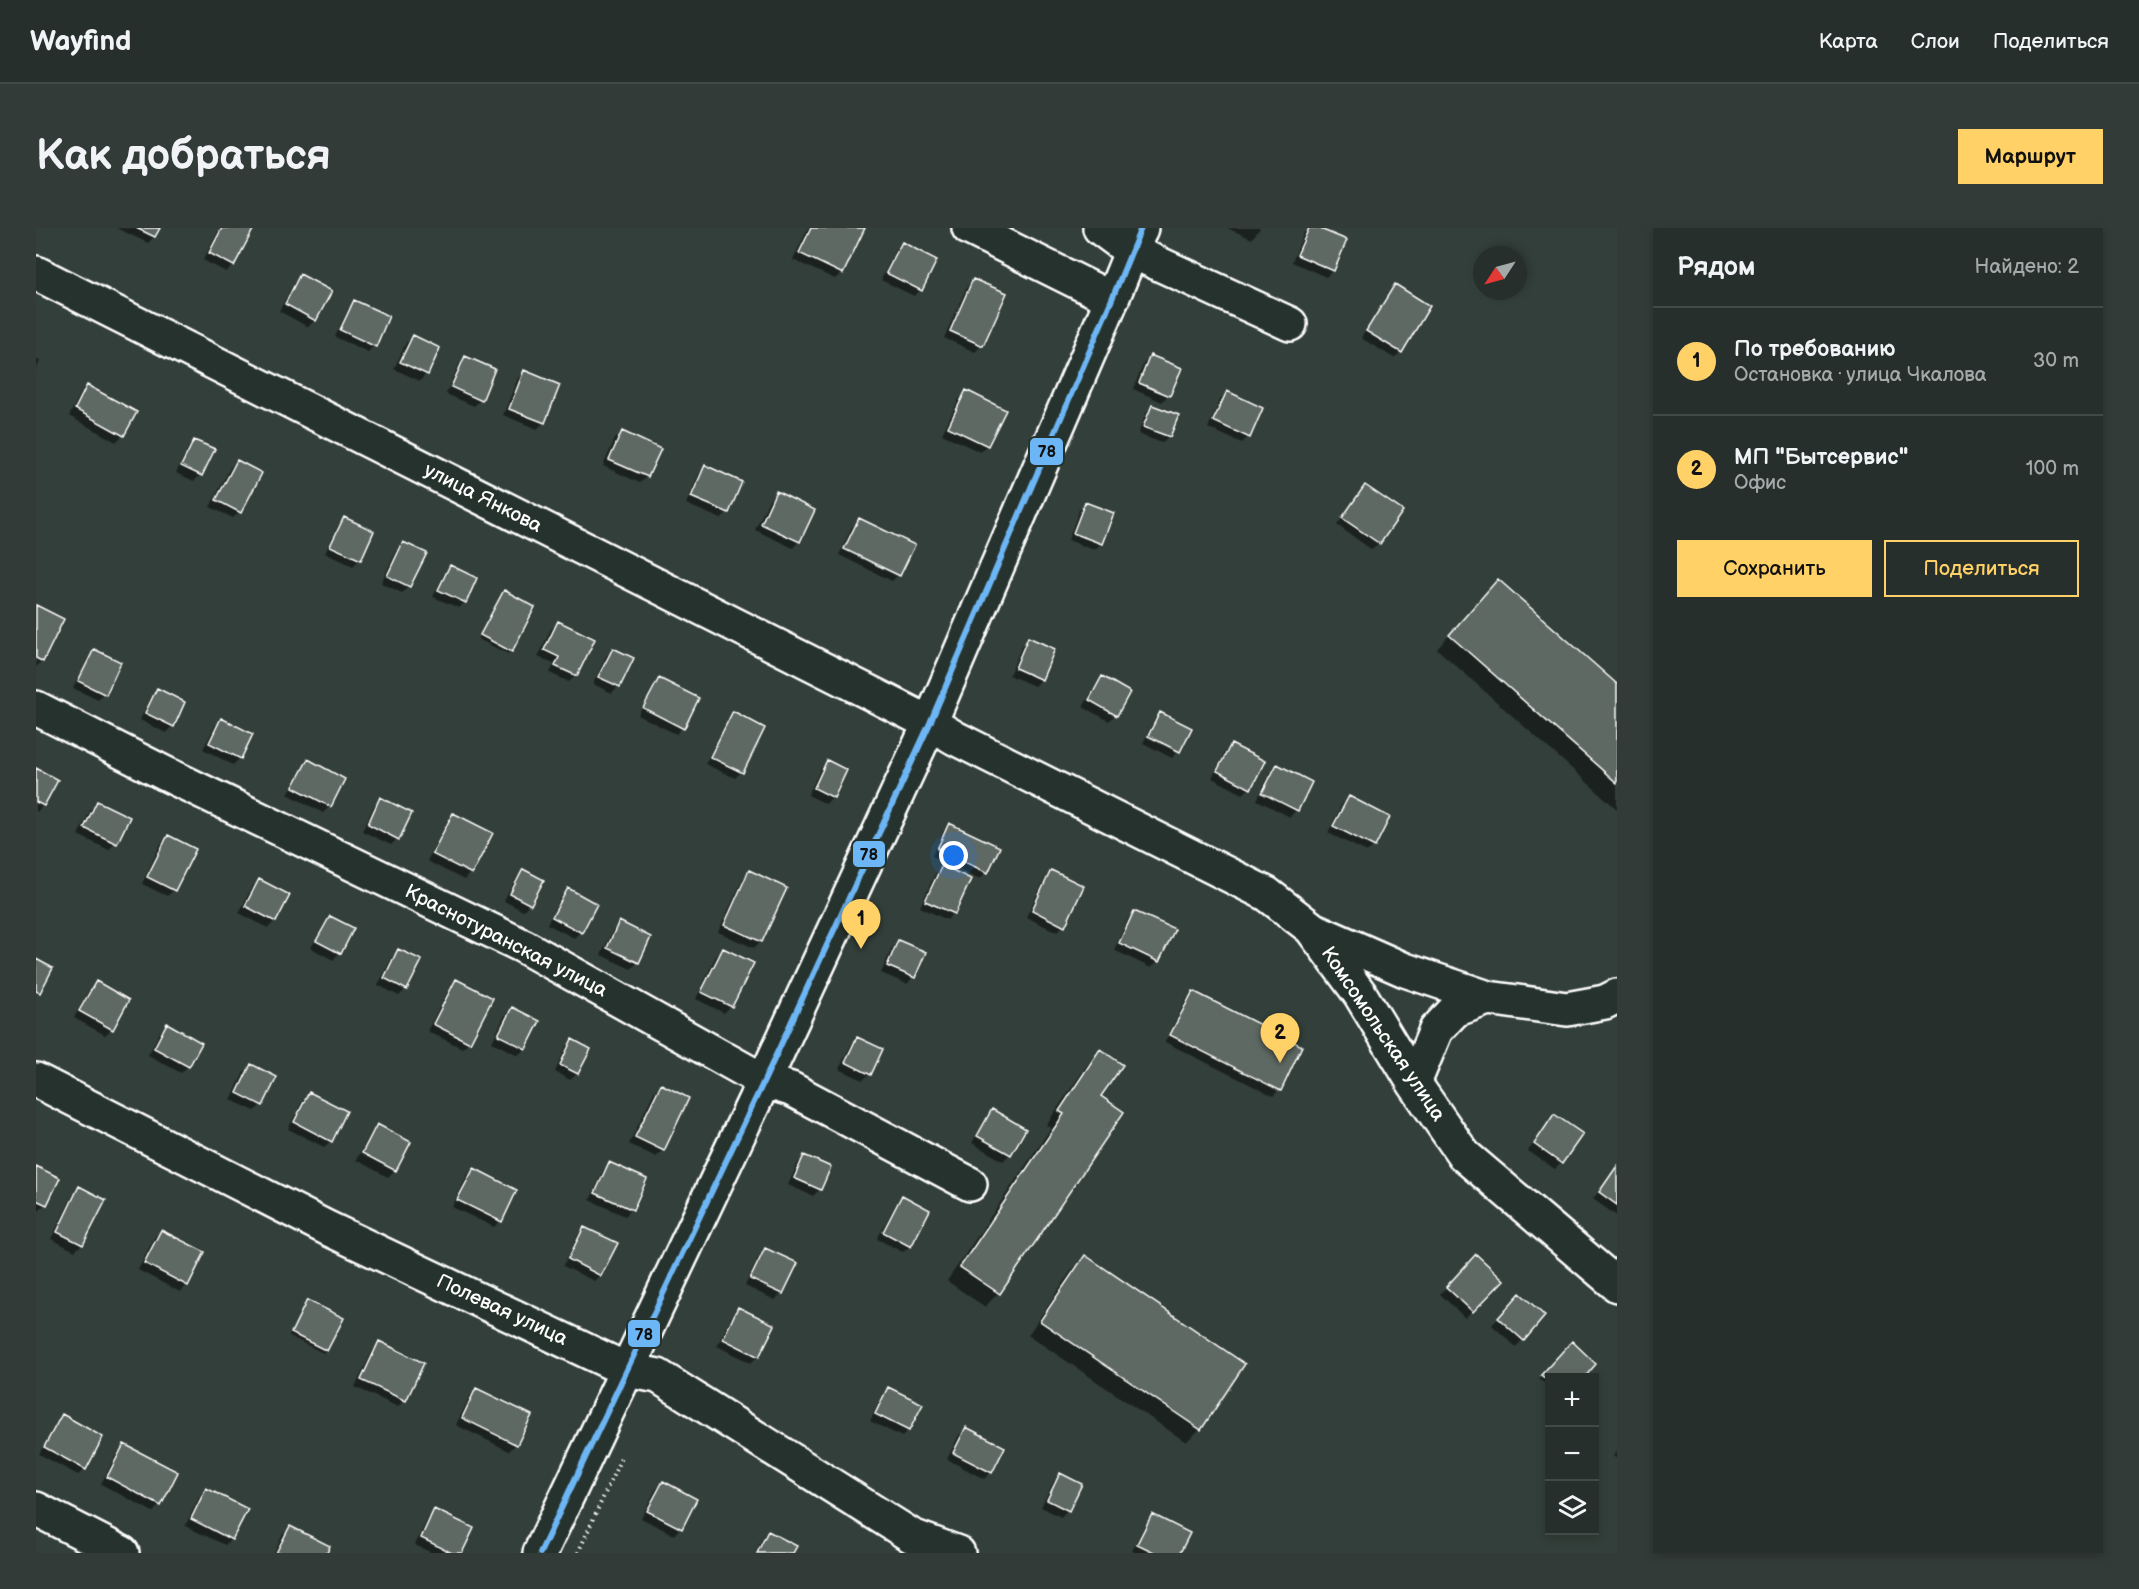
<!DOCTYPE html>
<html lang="ru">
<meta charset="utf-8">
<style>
:root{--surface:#262f2c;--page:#323b38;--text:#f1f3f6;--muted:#a4a9a9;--line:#424a48;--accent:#ffd166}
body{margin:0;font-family:"Balsamiq Sans",sans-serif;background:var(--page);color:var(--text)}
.controls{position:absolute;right:18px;bottom:18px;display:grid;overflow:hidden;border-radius:0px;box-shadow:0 3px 9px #0003}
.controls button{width:54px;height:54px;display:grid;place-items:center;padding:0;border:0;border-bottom:2px solid var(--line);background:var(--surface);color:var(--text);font:30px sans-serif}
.compass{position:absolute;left:1437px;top:18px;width:54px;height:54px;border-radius:50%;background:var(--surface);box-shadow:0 3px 9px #0003;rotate:234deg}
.you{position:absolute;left:918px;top:628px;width:21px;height:21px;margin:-15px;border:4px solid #fff;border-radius:50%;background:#1a73e8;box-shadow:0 0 0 9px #1a73e833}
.badge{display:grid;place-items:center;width:39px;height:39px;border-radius:50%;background:var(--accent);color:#111;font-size:20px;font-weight:700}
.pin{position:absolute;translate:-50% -50px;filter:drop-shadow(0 2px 3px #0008)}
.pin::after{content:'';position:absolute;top:32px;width:21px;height:18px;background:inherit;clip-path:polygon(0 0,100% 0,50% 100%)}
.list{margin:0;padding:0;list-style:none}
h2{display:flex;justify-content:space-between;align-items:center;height:78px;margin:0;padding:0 24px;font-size:26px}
h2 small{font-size:20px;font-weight:400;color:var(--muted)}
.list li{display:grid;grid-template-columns:39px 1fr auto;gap:18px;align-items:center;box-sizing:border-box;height:108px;padding:0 24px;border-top:2px solid var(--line)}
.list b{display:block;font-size:22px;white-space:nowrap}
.list p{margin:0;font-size:20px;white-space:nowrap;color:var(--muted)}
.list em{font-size:20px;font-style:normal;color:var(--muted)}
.actions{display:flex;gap:12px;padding:18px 24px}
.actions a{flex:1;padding:14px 0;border:2px solid var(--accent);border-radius:0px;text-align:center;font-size:21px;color:var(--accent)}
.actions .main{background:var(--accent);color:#111}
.icon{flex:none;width:33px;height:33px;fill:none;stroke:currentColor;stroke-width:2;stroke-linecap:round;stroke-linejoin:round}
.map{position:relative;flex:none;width:1581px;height:1325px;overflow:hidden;border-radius:0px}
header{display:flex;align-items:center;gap:36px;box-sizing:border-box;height:84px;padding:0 30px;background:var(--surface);border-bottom:2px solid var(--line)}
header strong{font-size:28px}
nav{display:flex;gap:33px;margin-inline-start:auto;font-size:21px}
.intro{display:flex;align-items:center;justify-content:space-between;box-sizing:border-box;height:144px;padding:0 36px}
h1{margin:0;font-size:42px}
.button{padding:15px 27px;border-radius:0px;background:var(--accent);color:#111;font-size:21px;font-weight:700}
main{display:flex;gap:36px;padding:0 36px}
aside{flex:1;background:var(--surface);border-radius:0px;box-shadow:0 3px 9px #0003}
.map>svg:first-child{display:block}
.shadow{fill:#0007}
.building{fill:#5f6964;stroke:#fff;stroke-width:1.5}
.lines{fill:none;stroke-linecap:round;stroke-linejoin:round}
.minor-casing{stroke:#fff;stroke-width:38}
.path{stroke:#fff;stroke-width:4;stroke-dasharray:1.5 4.5;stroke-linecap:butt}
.minor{stroke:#26332d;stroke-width:33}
.bus-1-casing{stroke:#26332d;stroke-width:10}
.bus-1{stroke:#6db6f5;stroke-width:6}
.labels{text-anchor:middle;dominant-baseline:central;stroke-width:6;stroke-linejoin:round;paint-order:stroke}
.street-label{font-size:20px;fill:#fff;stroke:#26332d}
.line-badge{stroke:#26332d;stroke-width:2}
.pale-badge-label{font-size:16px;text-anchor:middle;font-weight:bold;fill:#111}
</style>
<header>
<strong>Wayfind</strong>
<nav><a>Карта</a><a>Слои</a><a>Поделиться</a></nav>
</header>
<div class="intro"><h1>Как добраться</h1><a class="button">Маршрут</a></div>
<main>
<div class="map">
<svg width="1581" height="1325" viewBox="0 0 1581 1325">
<rect width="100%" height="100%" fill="#333f3a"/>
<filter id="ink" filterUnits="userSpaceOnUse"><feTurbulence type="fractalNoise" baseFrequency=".0167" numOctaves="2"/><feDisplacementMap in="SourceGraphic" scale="12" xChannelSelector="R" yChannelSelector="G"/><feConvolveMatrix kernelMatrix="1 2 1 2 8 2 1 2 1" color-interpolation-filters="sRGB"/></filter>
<g filter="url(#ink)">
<path class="shadow" d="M 80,0 L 122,0 L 118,9 L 112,15 Z
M 184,0 L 216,0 L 197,38 L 190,44 L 167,32 Z
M 772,0 L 827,0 L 806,45 L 799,51 L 757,32 Z
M 1191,0 L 1224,0 L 1216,11 Z
M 1273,0 L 1278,0 L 1297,42 L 1290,49 L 1256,34 L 1268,5 Z
M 866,16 L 885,62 L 878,68 L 845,52 L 859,22 Z
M 265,48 L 279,92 L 272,99 L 243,83 L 258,55 Z
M 938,52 L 946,117 L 939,124 L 908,110 L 931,59 Z
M 1359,58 L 1365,124 L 1358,130 L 1325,110 L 1352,65 Z
M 319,74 L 338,118 L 332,124 L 299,109 L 312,81 Z
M 377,109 L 402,120 L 390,146 L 384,153 L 358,141 L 370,115 Z
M 1115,128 L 1132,167 L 1126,174 L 1097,161 L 1108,135 Z
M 429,130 L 444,172 L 438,178 L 410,166 L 423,136 Z
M 0,131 L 4,133 L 0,142 Z
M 488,144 L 508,194 L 501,201 L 467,187 L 482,150 Z
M 52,159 L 99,185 L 87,207 L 80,214 L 33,188 L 45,165 Z
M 930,164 L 951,217 L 944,224 L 906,206 L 923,171 Z
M 1191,165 L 1212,209 L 1206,215 L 1172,200 L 1184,172 Z
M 1117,178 L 1133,208 L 1126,215 L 1102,206 L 1110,185 Z
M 586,205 L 611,248 L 604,255 L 567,238 L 579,211 Z
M 158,213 L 165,247 L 158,253 L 140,245 L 152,220 Z
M 201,233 L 204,284 L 197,290 L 174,279 L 194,240 Z
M 669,239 L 704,254 L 691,284 L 685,291 L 650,276 L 663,246 Z
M 1329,259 L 1343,315 L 1336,322 L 1301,297 Z
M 740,265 L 763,313 L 757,320 L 719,302 L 733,272 Z
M 1050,275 L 1076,286 L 1065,316 L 1058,322 L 1032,312 L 1043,282 Z
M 308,291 L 336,304 L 323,332 L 317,338 L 289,325 L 302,298 Z
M 823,292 L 862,345 L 807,318 L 816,299 Z
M 368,316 L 373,358 L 366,365 L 345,355 L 361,322 Z
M 806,321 L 861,348 L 856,353 L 803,327 Z
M 414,339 L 429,374 L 423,380 L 397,369 L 408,346 Z
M 468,364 L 474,423 L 472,426 L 442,411 Z
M 1449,366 L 1581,458 L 1581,581 L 1401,421 Z
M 0,379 L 6,433 L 0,439 Z
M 522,395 L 540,447 L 533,454 L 514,445 L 518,436 L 502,429 L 515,401 Z
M 993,411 L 1005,451 L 998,458 L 973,447 L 986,418 Z
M 577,422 L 596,431 L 582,458 L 576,465 L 557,456 L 570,428 Z
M 58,423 L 69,466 L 62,472 L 37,460 L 52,430 Z
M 1066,450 L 1079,487 L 1073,493 L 1047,479 L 1060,457 Z
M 623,452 L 646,500 L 640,506 L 602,487 L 617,458 Z
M 121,462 L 147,475 L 136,498 L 130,505 L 104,492 L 115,469 Z
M 697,485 L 705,544 L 699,550 L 669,536 L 691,492 Z
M 1124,486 L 1154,501 L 1142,523 L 1142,521 L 1111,506 L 1118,493 Z
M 186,492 L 204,530 L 197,537 L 167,521 L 179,498 Z
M 1110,509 L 1141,524 L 1136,530 L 1107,515 Z
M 1196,518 L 1214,560 L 1207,566 L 1176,550 L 1189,524 Z
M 273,533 L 294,578 L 287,585 L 252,566 L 266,540 Z
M 792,534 L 796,569 L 790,576 L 772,567 L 785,540 Z
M 1241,538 L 1260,582 L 1254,589 L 1221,572 L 1234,545 Z
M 0,542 L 7,577 L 1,584 L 0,583 Z
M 1313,570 L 1338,618 L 1331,624 L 1292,605 L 1306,576 Z
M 345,571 L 361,611 L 355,617 L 326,603 L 338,578 Z
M 61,575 L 79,615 L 73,622 L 42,607 L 55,581 Z
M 417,587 L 434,645 L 428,652 L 391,633 L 411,594 Z
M 914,597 L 950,644 L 944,651 L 896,628 L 907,603 Z
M 132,609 L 138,662 L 131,668 L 106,656 L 125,615 Z
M 906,639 L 917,685 L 911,692 L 884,679 L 899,646 Z
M 488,643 L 506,652 L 493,676 L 487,683 L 468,673 L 481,649 Z
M 714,644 L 749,660 L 724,714 L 718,720 L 682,704 L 707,651 Z
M 1016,644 L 1027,698 L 1021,704 L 990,689 L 1009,651 Z
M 223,653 L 252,668 L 239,693 L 232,700 L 203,685 L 216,659 Z
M 532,662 L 544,704 L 538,710 L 511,696 L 525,669 Z
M 1099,685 L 1122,733 L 1115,740 L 1078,722 L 1092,691 Z
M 294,689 L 316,701 L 303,725 L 297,732 L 275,720 L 288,696 Z
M 583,695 L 613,709 L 602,734 L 595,741 L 565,727 L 577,702 Z
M 862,714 L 888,725 L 877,749 L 871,756 L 845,745 L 856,720 Z
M 363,722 L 370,761 L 363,768 L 342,757 L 356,729 Z
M 687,722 L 695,778 L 688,785 L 660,771 L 680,728 Z
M 421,752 L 433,814 L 426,820 L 391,803 L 414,759 Z
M 60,755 L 76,801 L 69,807 L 38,790 L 53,762 Z
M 1157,765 L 1243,862 L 1237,868 L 1129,814 L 1150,772 Z
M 476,780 L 502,794 L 489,821 L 482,827 L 456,814 L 469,787 Z
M 131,797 L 164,815 L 152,838 L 145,845 L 112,827 L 124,804 Z
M 821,810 L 834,846 L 827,852 L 803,841 L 815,817 Z
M 537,812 L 541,846 L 534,852 L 519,844 L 530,819 Z
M 1065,823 L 1063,869 L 1086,884 L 962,1065 L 949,1079 L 911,1053 L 1015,900 L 1010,897 L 1051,837 Z
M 215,838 L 225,877 L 219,883 L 195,872 L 208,844 Z
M 625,858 L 627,922 L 620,929 L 593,916 L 618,864 Z
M 273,865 L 295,913 L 288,919 L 252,901 L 267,872 Z
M 956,883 L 974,926 L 967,933 L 936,915 L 950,890 Z
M 1518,888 L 1525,935 L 1519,941 L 1492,923 Z
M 341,898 L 373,915 L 359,942 L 352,949 L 320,932 L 335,905 Z
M 769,929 L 784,961 L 777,968 L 752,957 L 762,935 Z
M 574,936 L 596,981 L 589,988 L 554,972 L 567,943 Z
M 1581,939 L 1581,988 L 1557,971 Z
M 0,940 L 9,976 L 3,983 L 0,981 Z
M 438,941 L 464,993 L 458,999 L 416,979 L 431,948 Z
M 43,960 L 46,1016 L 39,1023 L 15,1011 L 37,967 Z
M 866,969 L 874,1018 L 867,1024 L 841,1011 L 860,976 Z
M 549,1001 L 564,1047 L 558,1053 L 527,1038 L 542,1007 Z
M 125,1003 L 151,1057 L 144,1064 L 102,1042 L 118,1010 Z
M 730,1021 L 746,1065 L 739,1072 L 709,1058 L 723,1028 Z
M 1440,1028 L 1466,1052 L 1429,1090 L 1404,1066 Z
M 1049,1029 L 1164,1201 L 1150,1214 L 992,1107 L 1035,1043 Z
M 272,1073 L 290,1122 L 287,1125 L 253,1108 Z
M 1477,1074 L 1507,1089 L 1480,1119 L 1456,1097 Z
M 702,1081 L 722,1128 L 715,1135 L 681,1118 L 696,1088 Z
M 343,1115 L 386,1136 L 368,1172 L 362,1179 L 319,1159 L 337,1122 Z
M 1536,1115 L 1514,1150 L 1514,1160 L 1503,1151 Z
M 853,1161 L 872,1202 L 866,1209 L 834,1193 L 846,1168 Z
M 440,1162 L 480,1216 L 473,1223 L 420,1197 L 434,1168 Z
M 26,1188 L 49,1241 L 42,1247 L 3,1226 L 20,1195 Z
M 930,1201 L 955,1244 L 948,1251 L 911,1231 L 923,1207 Z
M 88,1218 L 124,1277 L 117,1284 L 65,1256 L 81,1225 Z
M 1581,1222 L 1581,1231 L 1577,1228 Z
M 1025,1247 L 1031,1282 L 1025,1289 L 1005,1279 L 1018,1253 Z
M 627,1254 L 659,1271 L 644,1300 L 638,1307 L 605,1290 L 620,1261 Z
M 171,1261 L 195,1311 L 189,1317 L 149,1298 L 164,1268 Z
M 399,1283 L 424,1325 L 396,1325 L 379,1317 L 392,1290 Z
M 1116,1288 L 1143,1325 L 1101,1325 L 1096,1323 L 1110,1295 Z
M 254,1300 L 289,1325 L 238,1325 L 247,1306 Z
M 732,1305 L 755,1325 L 719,1325 L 726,1311 Z"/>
<path class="building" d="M 100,0 L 124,0 L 119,9 Z
M 186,0 L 218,0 L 198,38 L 173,25 Z
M 775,0 L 829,0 L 807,46 L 763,25 Z
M 1273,0 L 1282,0 L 1311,12 L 1298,43 L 1261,27 Z
M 866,14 L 901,32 L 886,63 L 850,45 Z
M 264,46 L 296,63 L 280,93 L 249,76 Z
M 937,51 L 971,65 L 947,118 L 914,103 Z
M 1359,56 L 1394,78 L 1366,125 L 1330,103 Z
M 318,72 L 353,88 L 340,119 L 304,102 Z
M 377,107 L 404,120 L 392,147 L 364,134 Z
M 1114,127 L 1146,140 L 1134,168 L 1103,155 Z
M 429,128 L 459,141 L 446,173 L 415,159 Z
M 488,142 L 524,157 L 509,195 L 473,181 Z
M 51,157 L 101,184 L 88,208 L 39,181 Z
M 930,162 L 970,182 L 952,218 L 912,199 Z
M 1191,163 L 1227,180 L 1214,210 L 1177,193 Z
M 1116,177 L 1143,187 L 1134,209 L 1107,199 Z
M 586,203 L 625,221 L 612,249 L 573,232 Z
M 158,212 L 179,221 L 166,248 L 145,238 Z
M 201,232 L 226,245 L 205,285 L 180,272 Z
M 669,237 L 706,254 L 693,285 L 655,269 Z
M 1329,257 L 1367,283 L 1344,316 L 1306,290 Z
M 740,263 L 779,282 L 764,314 L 725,296 Z
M 1049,274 L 1078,285 L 1066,316 L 1037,305 Z
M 308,289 L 338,303 L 325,332 L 294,318 Z
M 823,290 L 879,317 L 864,348 L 808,321 Z
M 367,314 L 391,325 L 374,359 L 351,348 Z
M 414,337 L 441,350 L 430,375 L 402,362 Z
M 1462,351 L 1581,456 L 1581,555 L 1413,407 Z
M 468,362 L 499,379 L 476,424 L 444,407 Z
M 0,377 L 28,391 L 7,434 L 0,430 Z
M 522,393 L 559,411 L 541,448 L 519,438 L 523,429 L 508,422 Z
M 992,409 L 1019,421 L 1006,452 L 979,440 Z
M 577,420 L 598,430 L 584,459 L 562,449 Z
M 58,421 L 85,434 L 70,467 L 42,453 Z
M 1066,448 L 1094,464 L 1081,488 L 1053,472 Z
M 623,450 L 663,470 L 648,501 L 607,480 Z
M 121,460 L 149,474 L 138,499 L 109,485 Z
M 697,483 L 729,500 L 707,545 L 674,529 Z
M 1124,484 L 1156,500 L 1144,524 L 1112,508 Z
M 185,490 L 217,506 L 205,531 L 173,515 Z
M 1195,516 L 1229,533 L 1215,561 L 1181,543 Z
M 272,531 L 309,551 L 295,579 L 257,559 Z
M 791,532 L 811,542 L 798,570 L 778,560 Z
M 1241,536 L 1276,554 L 1262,583 L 1226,565 Z
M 0,540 L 22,552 L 8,578 L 0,574 Z
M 1313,568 L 1354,589 L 1339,619 L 1297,598 Z
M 344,569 L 376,585 L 363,612 L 332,596 Z
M 61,573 L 94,589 L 81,616 L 48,600 Z
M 417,585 L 457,605 L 436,646 L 396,626 Z
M 913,595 L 964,619 L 952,645 L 901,621 Z
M 132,607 L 160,621 L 139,663 L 111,649 Z
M 906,637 L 935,651 L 919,686 L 889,673 Z
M 487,641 L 508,652 L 495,677 L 474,666 Z
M 713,642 L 751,660 L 726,714 L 688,697 Z
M 1015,642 L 1048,658 L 1029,699 L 996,682 Z
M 223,651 L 254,667 L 240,694 L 209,678 Z
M 532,660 L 561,676 L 546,705 L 516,689 Z
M 1098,683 L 1139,701 L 1123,734 L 1083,715 Z
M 294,688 L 318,700 L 305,726 L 280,713 Z
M 583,693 L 615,709 L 603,735 L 571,720 Z
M 862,712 L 890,724 L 879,750 L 851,738 Z
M 687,720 L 718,735 L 696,779 L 665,764 Z
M 362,721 L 386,732 L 371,762 L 348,750 Z
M 0,731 L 17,740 L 4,765 L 0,763 Z
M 420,751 L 457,770 L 434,815 L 397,796 Z
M 60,753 L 93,772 L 77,802 L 43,783 Z
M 1157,763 L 1266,818 L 1245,863 L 1134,807 Z
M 476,779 L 504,793 L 490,821 L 462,807 Z
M 131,795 L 166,815 L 153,839 L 118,820 Z
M 821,809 L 847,821 L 835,847 L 809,834 Z
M 536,811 L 555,821 L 542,846 L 524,837 Z
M 1064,821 L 1087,837 L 1065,868 L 1088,884 L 964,1066 L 924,1039 L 1028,886 L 1023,883 Z
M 215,836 L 241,849 L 227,878 L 201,865 Z
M 625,856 L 653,870 L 628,923 L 599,909 Z
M 273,864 L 311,883 L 296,914 L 258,894 Z
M 956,881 L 990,901 L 975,927 L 941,908 Z
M 1518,886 L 1547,906 L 1526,936 L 1498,916 Z
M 341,896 L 375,914 L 360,943 L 326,925 Z
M 768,927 L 795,939 L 785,962 L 758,950 Z
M 573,934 L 611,951 L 597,982 L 559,965 Z
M 0,938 L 24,950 L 11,977 L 0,972 Z
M 1581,938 L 1581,977 L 1563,964 Z
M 438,940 L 481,962 L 466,994 L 421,972 Z
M 43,958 L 70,972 L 47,1017 L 21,1004 Z
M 866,967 L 894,982 L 875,1019 L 847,1004 Z
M 548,999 L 582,1015 L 565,1048 L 532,1031 Z
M 125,1002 L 169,1024 L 152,1058 L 108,1035 Z
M 729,1020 L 762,1035 L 747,1066 L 714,1051 Z
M 1440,1026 L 1468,1052 L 1437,1084 L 1410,1059 Z
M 1049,1027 L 1209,1136 L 1165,1202 L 1004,1093 Z
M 1484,1065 L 1509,1088 L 1488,1113 L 1462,1090 Z
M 271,1072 L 308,1090 L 291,1123 L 255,1105 Z
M 702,1079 L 739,1097 L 723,1129 L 687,1111 Z
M 343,1113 L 388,1135 L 370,1173 L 325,1152 Z
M 1536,1113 L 1560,1136 L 1548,1150 L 1514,1150 L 1514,1155 L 1505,1147 Z
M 852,1159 L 887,1176 L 873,1203 L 839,1186 Z
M 440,1160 L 496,1187 L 481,1217 L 426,1190 Z
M 26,1186 L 67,1209 L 50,1242 L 8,1219 Z
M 930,1199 L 969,1219 L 956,1245 L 917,1225 Z
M 88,1216 L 142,1244 L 125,1278 L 71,1249 Z
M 1024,1245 L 1046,1256 L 1033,1283 L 1011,1272 Z
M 627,1253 L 661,1271 L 646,1301 L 611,1283 Z
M 170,1260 L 212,1281 L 196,1312 L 155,1291 Z
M 398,1281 L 438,1300 L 426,1325 L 416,1325 L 385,1310 Z
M 1116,1286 L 1154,1305 L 1144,1325 L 1120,1325 L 1101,1316 Z
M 254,1298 L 294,1318 L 291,1325 L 240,1325 Z
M 732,1303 L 761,1318 L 757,1325 L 721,1325 Z"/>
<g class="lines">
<g class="minor-casing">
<path id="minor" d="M 933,0 L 1076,71
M 1064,0 L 1095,23 L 1254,96
M 0,45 L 894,495 L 919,510 L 1231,666 L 1275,700 L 1324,766 L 1378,855 L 1428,927 L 1581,1057
M 0,480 L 128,545 L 487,718 L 728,853 L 755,861 L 934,956
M 1278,702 L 1369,742 L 1452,770 L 1531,781 L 1569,774 L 1581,768
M 0,852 L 291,1000 L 591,1142 L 622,1148 L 876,1308 L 922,1325
M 1378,855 L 1400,802 L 1419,782 L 1452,770
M 0,1281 L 86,1325
M 504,1325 L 728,853 L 894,495 L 1076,71 L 1105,0"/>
</g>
<path class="path" d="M 542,1325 L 585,1230"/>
<use href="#minor" class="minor"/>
<g class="bus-1-casing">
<path id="bus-1" d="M 504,1325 L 728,853 L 894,495 L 1076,71 L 1105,0"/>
</g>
<use href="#bus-1" class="bus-1"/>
</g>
</g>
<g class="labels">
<g class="street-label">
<text transform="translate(447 270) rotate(27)">улица Янкова</text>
<text transform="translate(470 713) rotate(27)">Краснотуранская улица</text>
<text transform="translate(1347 806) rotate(56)">Комсомольская улица</text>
<text transform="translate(466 1082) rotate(25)">Полевая улица</text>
</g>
</g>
<g class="line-badge">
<rect x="993" y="209" width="35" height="29" rx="6" fill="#6db6f5"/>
<rect x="816" y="612" width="34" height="28" rx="6" fill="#6db6f5"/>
<rect x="591" y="1091" width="34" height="29" rx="6" fill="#6db6f5"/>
</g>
<g class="pale-badge-label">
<text x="1011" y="229">78</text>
<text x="833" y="632">78</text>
<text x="608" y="1112">78</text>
</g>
</svg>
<div class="controls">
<button>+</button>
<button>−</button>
<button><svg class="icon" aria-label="layers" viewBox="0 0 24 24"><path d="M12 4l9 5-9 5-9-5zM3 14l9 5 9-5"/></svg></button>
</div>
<svg class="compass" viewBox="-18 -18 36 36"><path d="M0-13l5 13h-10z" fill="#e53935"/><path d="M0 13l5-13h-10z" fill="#a4a9a9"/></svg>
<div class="you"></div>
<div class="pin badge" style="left:825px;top:721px">1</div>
<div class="pin badge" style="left:1244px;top:835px">2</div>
</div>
<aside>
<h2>Рядом<small>Найдено: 2</small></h2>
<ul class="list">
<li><span class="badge">1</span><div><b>По требованию</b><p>Остановка · улица Чкалова</p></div><em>30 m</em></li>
<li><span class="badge">2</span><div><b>МП &quot;Бытсервис&quot;</b><p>Офис</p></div><em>100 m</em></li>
</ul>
<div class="actions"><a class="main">Сохранить</a><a>Поделиться</a></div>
</aside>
</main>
